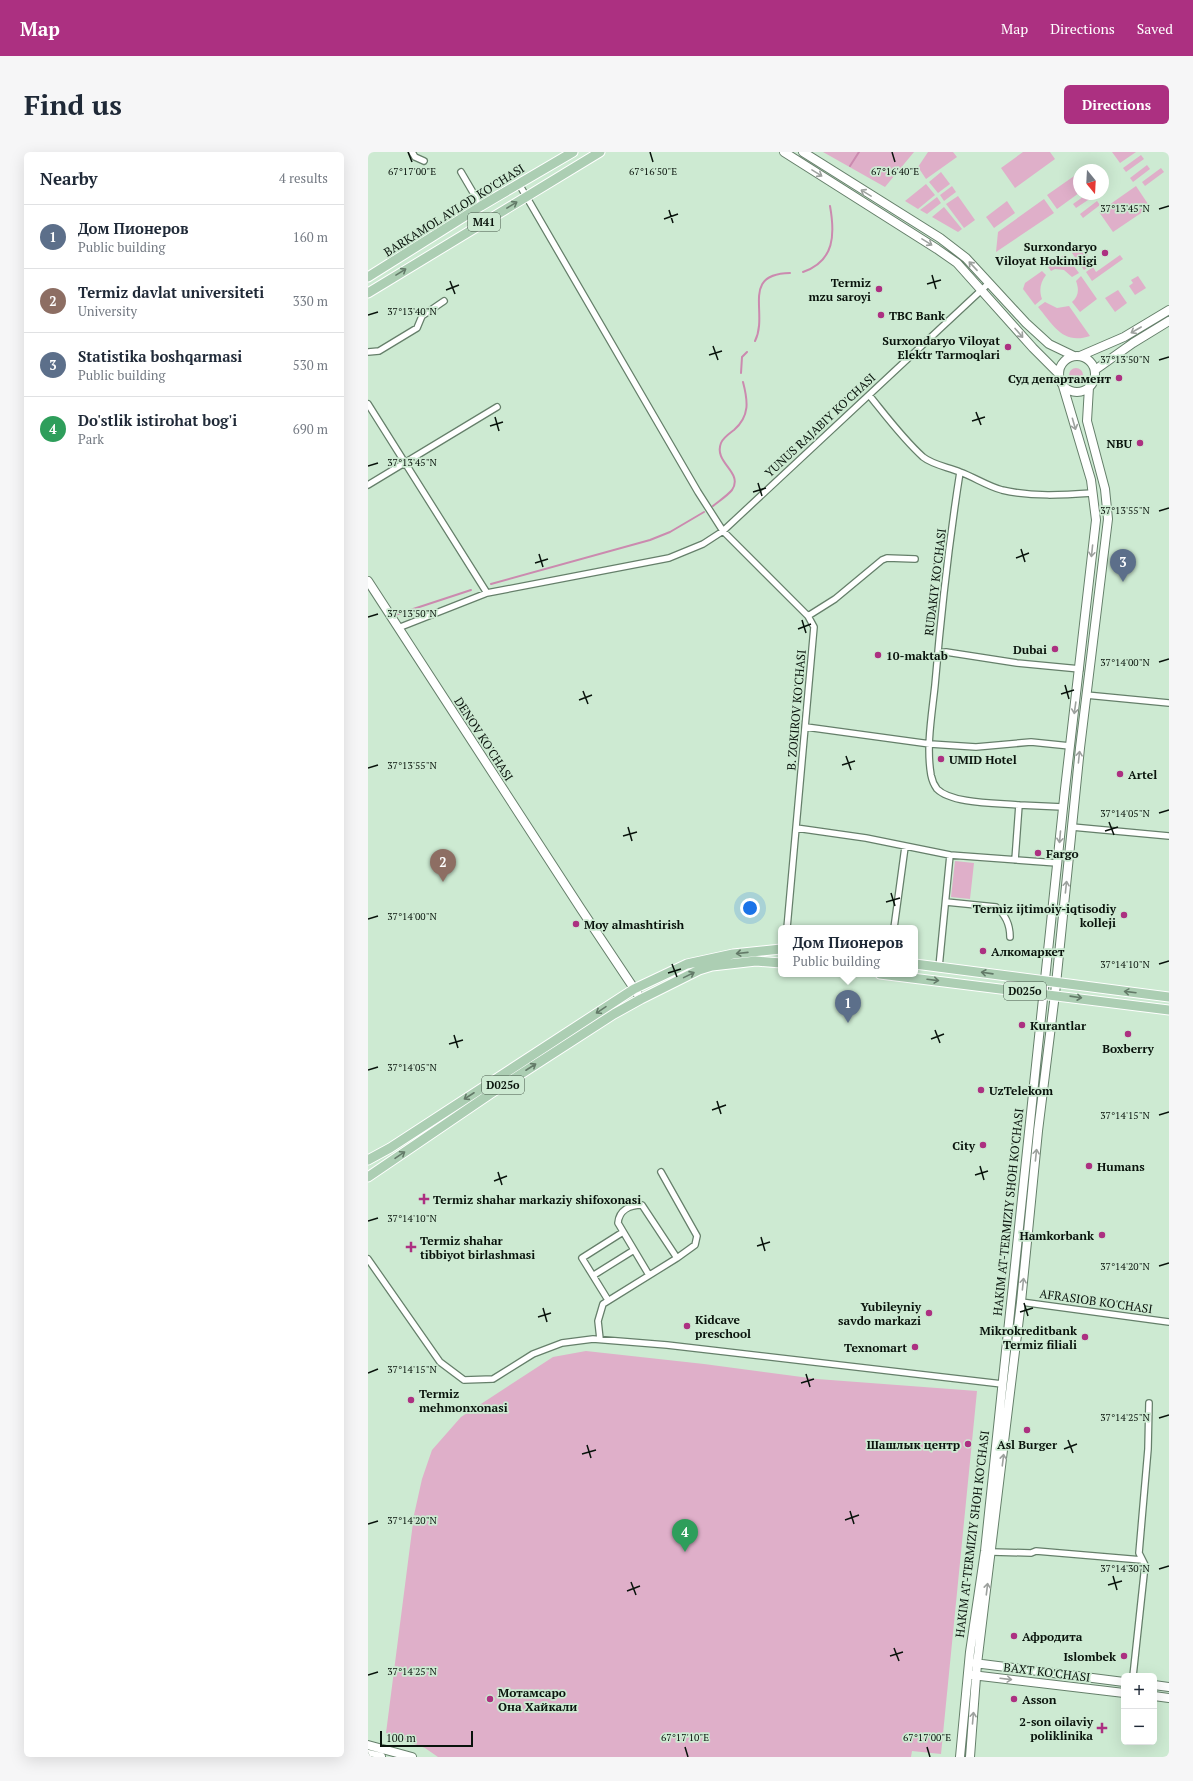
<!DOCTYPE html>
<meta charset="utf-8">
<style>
:root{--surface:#fff;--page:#f6f6f7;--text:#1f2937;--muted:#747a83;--line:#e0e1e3;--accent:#ac3081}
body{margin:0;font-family:"PT Serif",serif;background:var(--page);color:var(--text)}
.controls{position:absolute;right:12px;bottom:12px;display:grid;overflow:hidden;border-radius:6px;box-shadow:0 4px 16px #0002}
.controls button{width:36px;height:36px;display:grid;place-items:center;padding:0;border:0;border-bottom:1px solid var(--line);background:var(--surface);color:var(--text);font:20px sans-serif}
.compass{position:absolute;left:705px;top:12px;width:36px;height:36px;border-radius:50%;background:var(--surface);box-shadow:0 4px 16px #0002;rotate:162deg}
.scale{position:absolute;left:12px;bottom:10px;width:93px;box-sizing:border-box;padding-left:4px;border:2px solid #09130c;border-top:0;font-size:11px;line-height:14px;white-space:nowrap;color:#09130c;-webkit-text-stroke:3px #cdead2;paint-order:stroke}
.you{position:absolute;left:382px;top:756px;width:14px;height:14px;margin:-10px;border:3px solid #fff;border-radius:50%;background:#1a73e8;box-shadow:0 0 0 6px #1a73e833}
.badge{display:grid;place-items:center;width:26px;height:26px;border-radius:50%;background:var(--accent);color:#fff;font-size:13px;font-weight:700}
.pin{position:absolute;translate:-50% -33px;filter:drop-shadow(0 1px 2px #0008)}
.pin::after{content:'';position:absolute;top:21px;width:14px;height:12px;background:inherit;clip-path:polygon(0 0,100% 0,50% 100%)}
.popup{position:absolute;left:410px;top:773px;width:140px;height:52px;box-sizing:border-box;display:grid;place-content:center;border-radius:6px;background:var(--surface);filter:drop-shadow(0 1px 3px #0005);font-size:13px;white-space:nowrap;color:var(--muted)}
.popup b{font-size:15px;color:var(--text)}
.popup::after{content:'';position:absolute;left:50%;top:100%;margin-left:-8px;border:8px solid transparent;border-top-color:var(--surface)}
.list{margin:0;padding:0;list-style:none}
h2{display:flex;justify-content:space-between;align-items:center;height:52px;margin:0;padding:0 16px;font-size:17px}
h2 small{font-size:13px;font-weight:400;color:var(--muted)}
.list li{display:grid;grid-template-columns:26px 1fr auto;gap:12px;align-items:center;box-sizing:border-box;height:64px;padding:0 16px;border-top:1px solid var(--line)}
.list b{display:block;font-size:15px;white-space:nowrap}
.list p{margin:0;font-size:13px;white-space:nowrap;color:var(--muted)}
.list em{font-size:13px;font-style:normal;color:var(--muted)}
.map{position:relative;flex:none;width:801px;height:1605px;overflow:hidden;border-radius:6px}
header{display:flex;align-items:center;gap:24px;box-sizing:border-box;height:56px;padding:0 20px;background:var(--accent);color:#fff}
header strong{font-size:19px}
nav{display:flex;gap:22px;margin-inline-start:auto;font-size:14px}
.intro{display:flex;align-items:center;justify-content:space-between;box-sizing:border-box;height:96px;padding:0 24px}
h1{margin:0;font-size:28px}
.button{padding:10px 18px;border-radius:6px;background:var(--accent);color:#fff;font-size:14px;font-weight:700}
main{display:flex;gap:24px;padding:0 24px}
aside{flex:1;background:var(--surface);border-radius:6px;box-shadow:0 4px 16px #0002}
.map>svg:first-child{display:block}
.green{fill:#dfafc9}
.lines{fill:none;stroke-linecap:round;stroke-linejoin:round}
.stream{stroke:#cb8aaf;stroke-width:2}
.street-casing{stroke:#657f6a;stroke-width:8}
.secondary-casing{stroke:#657f6a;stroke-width:10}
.primary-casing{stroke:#fff;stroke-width:11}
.street{stroke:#fff;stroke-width:5.5}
.secondary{stroke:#fff;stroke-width:8}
.primary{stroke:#acceb3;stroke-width:9}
.oneway{stroke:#9da19e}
.oneway2{stroke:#637a68}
.ticks{fill:none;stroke:#09130c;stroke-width:1.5}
.poi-dot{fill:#ac3081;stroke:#cdead2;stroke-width:1.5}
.labels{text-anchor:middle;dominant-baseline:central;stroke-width:3.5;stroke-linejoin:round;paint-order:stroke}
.shield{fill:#cdead2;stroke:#445447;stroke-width:1}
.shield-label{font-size:11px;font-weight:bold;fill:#09130c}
.street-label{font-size:12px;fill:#09130c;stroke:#cdead2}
.poi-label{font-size:12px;font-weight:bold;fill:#09130c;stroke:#cdead2;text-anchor:start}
.ticks-label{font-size:10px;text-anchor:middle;fill:#09130c;stroke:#cdead2;stroke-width:3.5;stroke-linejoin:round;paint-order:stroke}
</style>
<header>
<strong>Map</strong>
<nav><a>Map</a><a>Directions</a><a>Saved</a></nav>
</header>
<div class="intro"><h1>Find us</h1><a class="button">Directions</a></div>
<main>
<aside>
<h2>Nearby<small>4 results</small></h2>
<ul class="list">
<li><span class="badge" style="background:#5c6f8a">1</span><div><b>Дом Пионеров</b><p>Public building</p></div><em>160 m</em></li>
<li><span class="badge" style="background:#8d6e63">2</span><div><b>Termiz davlat universiteti</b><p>University</p></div><em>330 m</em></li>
<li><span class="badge" style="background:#5c6f8a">3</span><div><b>Statistika boshqarmasi</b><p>Public building</p></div><em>530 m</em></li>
<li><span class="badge" style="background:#2e9e5b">4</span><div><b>Do'stlik istirohat bog'i</b><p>Park</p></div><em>690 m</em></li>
</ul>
</aside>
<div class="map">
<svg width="801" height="1605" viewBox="0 0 801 1605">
<rect width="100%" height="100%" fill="#cdead2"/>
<path class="green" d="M 455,0 L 546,0 L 517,35 Z
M 560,0 L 585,0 L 589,5 L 558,27 L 550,15 Z
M 655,0 L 682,0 L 687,7 L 647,36 L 633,16 Z
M 744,0 L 768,0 L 752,11 Z
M 773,3 L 776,7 L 758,20 L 755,16 Z
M 779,13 L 782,17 L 765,30 L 762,26 Z
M 793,16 L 796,20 L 777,34 L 774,30 Z
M 573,20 L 582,32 L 570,41 L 561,30 Z
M 709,22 L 711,24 L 711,41 L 689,57 L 679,43 Z
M 558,32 L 567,43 L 550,57 L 537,49 Z
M 584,34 L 588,40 L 576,49 L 572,43 Z
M 768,34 L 782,55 L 745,80 L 731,60 Z
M 719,42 L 724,42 L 726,44 L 708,56 L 705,52 Z
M 590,44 L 607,68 L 596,76 L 578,52 Z
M 569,45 L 573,51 L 559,62 L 552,58 Z
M 676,47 L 686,61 L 628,100 L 630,80 Z
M 639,49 L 647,61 L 626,76 L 618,65 Z
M 729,49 L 732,53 L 715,66 L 712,62 Z
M 576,55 L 594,77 L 590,80 L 564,65 Z
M 713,94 L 720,103 L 717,105 L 723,113 L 716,118 L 704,101 Z
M 697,102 L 711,121 L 704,125 L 696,118 L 687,117 L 683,119 L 680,115 Z
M 752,103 L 755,107 L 724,129 L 718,120 L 725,115 L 728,120 Z
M 674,119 L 678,123 C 672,131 671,138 674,147 L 667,153 L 655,137 L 657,131 Z
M 713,124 L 729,147 L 712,160 L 704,150 C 711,144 711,137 708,129 Z
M 770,124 L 778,136 L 767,143 L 761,134 L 765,131 L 763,128 Z
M 750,138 L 759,151 L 747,160 L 737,146 Z
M 677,150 L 689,156 L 701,154 L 722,184 C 695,193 686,174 670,155 Z
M701 223a7 7 0 1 1 14 0a7 7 0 1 1-14 0Z
M 587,709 L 606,711 L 602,747 L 583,745 Z
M 218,1199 L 336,1212 L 449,1227 L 609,1239 L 573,1602 L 544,1599 L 543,1605 L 70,1605 L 57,1596 L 18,1581 L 46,1363 L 54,1327 L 64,1298 L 93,1265 L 185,1205 Z"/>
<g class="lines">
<path class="stream" d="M 482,14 L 491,0
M 435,120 C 467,109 467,82 462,54
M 387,189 C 401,161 372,122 422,121
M 373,221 L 374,205 L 379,200
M 345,354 C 351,349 359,344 364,338 C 376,320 345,311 353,291 C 355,286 362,281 366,278 C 382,264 380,249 375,230
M 123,432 L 282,388 L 302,380 L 336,360
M 27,463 L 103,438"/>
<g class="street-casing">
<path id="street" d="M 44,0 L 47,5 L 56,9
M 93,20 L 113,54
M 151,32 L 330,340 L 355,379 L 440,464 L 446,475 L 419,776
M 0,200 L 11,199 L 49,176 L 54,164 L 76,149
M 501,243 C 518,264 535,287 555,305 C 565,313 580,315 592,320 C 606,325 619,334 634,338 C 664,345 695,343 725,341
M 0,252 L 119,441
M 592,320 C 581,390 573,462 567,533 C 564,562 558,594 563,623 C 564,628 566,633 569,637 C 584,652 630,651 651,653
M 0,333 L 129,255
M 440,464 L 467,447 L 514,408 L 519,406 L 547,407
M 30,476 L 119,441 L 301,406 L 335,392 L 355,379 L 621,131
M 570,501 L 578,500 L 649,511 L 712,517
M 718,543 L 801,551
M 438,575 L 562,592 L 608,595 L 663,590 L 702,594
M 704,675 L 801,684
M 428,676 L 498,686 L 582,703
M 647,708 L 651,653 L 695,655
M 578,750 L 628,755 C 638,763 642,773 642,785
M 526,776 L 537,695
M 571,815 L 582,703 L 689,711
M 293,1020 L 329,1084 L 327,1093 L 309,1106
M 0,1107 L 72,1210 L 96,1228 L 125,1227 L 165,1202 L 194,1191 L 225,1187 L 299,1193 L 634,1232
M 226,1123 L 266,1098
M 240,1148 L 214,1106 L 255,1080
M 653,1150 L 801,1170
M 232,1187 L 230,1169 L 235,1152 L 309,1106 L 274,1053 C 262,1053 251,1058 250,1071 L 281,1123
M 624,1400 L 663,1401 L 668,1399 L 774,1408
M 765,1524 L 777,1413 L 771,1401 L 780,1297 L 781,1251"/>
</g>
<g class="secondary-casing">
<path id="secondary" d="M 416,0 L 569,97 L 589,111 L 665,196 L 691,222
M 435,0 L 572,86 L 598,106 L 658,171 L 681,192 L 706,204
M 712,204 L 756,185 L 801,158
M691 222a18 18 0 1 1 36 0a18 18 0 1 1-36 0Z
M 727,218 L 765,191 L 801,169
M 0,429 L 213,757 L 273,847
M 606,1511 L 756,1530
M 604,1523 L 756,1541
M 786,1533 L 801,1535
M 786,1544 L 801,1546
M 0,1593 L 44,1605
M 0,1602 L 13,1605
M 592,1605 L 602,1500 L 617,1399 L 697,637 L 728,368 L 723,328 L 695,234
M 602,1605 L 609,1512 L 653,1150 L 670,979 L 687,842 L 712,596 L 740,367 L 737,337 L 719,269 L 721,235"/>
</g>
<g class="primary-casing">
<path id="primary" d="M 0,125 L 113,54 L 205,0
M 0,141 L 232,0
M 547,812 L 801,845
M 512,822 L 801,858
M 0,1008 L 22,996 L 266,837 L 319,812 L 365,802 L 413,797
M 0,1025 L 122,942 L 246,862 L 273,847 L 331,818 L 344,814 L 388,809 L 413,811"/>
</g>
<use href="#street" class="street"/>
<use href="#secondary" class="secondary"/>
<use href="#primary" class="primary"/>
</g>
<defs><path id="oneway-shaft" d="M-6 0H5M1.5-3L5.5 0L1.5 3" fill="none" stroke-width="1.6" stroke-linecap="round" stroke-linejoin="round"/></defs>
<g class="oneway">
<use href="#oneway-shaft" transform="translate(449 21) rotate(32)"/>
<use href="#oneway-shaft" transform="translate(498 41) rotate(-149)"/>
<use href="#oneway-shaft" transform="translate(559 90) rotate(32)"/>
<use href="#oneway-shaft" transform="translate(605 114) rotate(-133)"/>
<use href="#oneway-shaft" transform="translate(768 178) rotate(150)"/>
<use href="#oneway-shaft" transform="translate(651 181) rotate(49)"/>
<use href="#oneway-shaft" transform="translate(706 272) rotate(74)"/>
<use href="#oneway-shaft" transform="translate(724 399) rotate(96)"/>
<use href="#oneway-shaft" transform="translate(707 556) rotate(98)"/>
<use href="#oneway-shaft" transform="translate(711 605) rotate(-84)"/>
<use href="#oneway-shaft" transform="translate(692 685) rotate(95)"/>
<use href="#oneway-shaft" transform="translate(698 735) rotate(-84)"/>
<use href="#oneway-shaft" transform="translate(668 1003) rotate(-84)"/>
<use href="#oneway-shaft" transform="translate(655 1132) rotate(-84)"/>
<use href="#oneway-shaft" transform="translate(635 1308) rotate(-83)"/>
<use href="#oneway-shaft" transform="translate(619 1437) rotate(-83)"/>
<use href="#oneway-shaft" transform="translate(638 1527) rotate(7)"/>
<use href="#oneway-shaft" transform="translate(605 1566) rotate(-85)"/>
</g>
<g class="oneway2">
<use href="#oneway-shaft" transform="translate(144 53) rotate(-31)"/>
<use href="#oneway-shaft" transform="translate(33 120) rotate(-32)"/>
<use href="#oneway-shaft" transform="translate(374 801) rotate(174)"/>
<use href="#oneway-shaft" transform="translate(619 821) rotate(-172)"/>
<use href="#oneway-shaft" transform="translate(321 823) rotate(-26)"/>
<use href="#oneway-shaft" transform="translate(565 828) rotate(7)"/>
<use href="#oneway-shaft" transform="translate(762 840) rotate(-173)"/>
<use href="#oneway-shaft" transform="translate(708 845) rotate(8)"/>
<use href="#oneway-shaft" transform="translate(233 858) rotate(146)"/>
<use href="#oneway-shaft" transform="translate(163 915) rotate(-33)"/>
<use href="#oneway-shaft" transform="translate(101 944) rotate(147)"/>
<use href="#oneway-shaft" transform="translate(32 1003) rotate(-34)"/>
</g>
<path class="ticks" d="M 40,0 L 44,10M 282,0 L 285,10M 524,0 L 527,10M 791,57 L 801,54M 301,58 L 305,71M 296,67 L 310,62M 564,123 L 568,137M 82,129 L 87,142M 559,132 L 573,128M 78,138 L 91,133M 0,163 L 10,160M 345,194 L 350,208M 341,203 L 354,199M 791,208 L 801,205M 608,260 L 613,273M 127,265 L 131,279M 604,269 L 617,265M 122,274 L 135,270M 0,314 L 10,311M 390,331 L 394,344M 385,340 L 398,336M 791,359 L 801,356M 653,397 L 657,410M 171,402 L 175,415M 648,406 L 661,401M 167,411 L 180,407M 0,465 L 10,462M 434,468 L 438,481M 430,477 L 443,472M 791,510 L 801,507M 697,533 L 701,547M 215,539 L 220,552M 693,542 L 706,538M 211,548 L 224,543M 478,604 L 483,618M 474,613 L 487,609M 0,616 L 10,613M 791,661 L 801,658M 741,670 L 746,683M 260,675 L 264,689M 737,679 L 750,675M 255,684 L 269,680M 523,741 L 527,754M 518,750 L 532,746M 0,767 L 10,764M 304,812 L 309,825M 791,812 L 801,809M 300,821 L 313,817M 567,878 L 572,891M 86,883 L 90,896M 563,887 L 576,882M 81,892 L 95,888M 0,918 L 10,915M 349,949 L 353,962M 344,958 L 358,953M 791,963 L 801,960M 612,1014 L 616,1028M 130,1020 L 134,1033M 607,1023 L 620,1019M 126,1029 L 139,1024M 0,1069 L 10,1066M 393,1085 L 397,1099M 389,1094 L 402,1090M 791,1114 L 801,1111M 656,1151 L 660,1164M 175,1156 L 179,1170M 652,1160 L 665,1156M 170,1165 L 183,1161M 0,1221 L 10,1217M 438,1222 L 442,1235M 433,1231 L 446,1227M 791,1266 L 801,1263M 700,1288 L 705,1301M 219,1293 L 223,1306M 696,1297 L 709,1292M 214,1302 L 228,1298M 482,1359 L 486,1372M 477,1368 L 491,1363M 0,1372 L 10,1369M 791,1417 L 801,1414M 745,1424 L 749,1438M 263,1430 L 268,1443M 740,1433 L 754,1429M 259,1439 L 272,1434M 526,1496 L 531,1509M 522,1504 L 535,1500M 0,1523 L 10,1520M 317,1595 L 320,1605M 559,1595 L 562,1605"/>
<g class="poi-dot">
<circle cx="737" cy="101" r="4"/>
<circle cx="511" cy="137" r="4"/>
<circle cx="513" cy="163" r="4"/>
<circle cx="640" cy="195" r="4"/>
<circle cx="751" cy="226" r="4"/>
<circle cx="772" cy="291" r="4"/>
<circle cx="687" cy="497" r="4"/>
<circle cx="510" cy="503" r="4"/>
<circle cx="573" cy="607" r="4"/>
<circle cx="752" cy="622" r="4"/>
<circle cx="670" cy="701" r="4"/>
<circle cx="756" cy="763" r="4"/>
<circle cx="208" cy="772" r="4"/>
<circle cx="615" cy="799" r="4"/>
<circle cx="654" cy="873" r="4"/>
<circle cx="760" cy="882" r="4"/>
<circle cx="613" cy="938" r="4"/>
<circle cx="615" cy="993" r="4"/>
<circle cx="721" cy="1014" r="4"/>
<path d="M54 1041h4v4h4v4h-4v4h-4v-4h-4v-4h4z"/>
<circle cx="734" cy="1083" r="4"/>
<path d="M41 1089h4v4h4v4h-4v4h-4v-4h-4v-4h4z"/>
<circle cx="561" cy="1161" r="4"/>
<circle cx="319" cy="1174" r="4"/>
<circle cx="717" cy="1185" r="4"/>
<circle cx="547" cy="1195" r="4"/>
<circle cx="43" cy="1248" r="4"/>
<circle cx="659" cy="1278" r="4"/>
<circle cx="600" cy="1292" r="4"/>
<circle cx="646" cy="1484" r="4"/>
<circle cx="756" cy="1504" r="4"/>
<circle cx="122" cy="1547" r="4"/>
<circle cx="646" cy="1547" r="4"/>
<path d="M732 1570h4v4h4v4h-4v4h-4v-4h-4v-4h4z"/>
</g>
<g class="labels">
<g class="shield">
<rect x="100" y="61" width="32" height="18" rx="3"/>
<rect x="636" y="830" width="42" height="18" rx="3"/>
<rect x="114" y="924" width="42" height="18" rx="3"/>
</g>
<g class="shield-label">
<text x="116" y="70">M41</text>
<text x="657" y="839">D025o</text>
<text x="135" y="933">D025o</text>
</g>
<g class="street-label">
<text transform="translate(86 58) rotate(-32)">BARKAMOL AVLOD KO'CHASI</text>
<text transform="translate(452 273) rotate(-43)">YUNUS RAJABIY KO'CHASI</text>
<text transform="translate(567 430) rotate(-83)">RUDAKIY KO'CHASI</text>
<text transform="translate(428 558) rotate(-85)">B. ZOKIROV KO'CHASI</text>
<text transform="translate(116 587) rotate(57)">DENOV KO'CHASI</text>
<text transform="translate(640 1060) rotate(-84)">HAKIM AT-TERMIZIY SHOH KO'CHASI</text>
<text transform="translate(728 1149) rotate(8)">AFRASIOB KO'CHASI</text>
<text transform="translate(604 1382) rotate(-83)">HAKIM AT-TERMIZIY SHOH KO'CHASI</text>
<text transform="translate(679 1520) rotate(7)">BAXT KO'CHASI</text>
</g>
<g class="poi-label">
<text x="729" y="94" text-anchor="end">Surxondaryo<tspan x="729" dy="14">Viloyat Hokimligi</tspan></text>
<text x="503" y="130" text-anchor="end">Termiz<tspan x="503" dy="14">mzu saroyi</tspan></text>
<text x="521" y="163">TBC Bank</text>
<text x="632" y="188" text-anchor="end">Surxondaryo Viloyat<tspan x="632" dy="14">Elektr Tarmoqlari</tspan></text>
<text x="743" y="226" text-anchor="end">Суд департамент</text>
<text x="764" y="291" text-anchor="end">NBU</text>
<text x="679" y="497" text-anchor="end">Dubai</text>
<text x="518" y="503">10-maktab</text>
<text x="581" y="607">UMID Hotel</text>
<text x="760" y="622">Artel</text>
<text x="678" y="701">Fargo</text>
<text x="748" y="756" text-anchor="end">Termiz ijtimoiy-iqtisodiy<tspan x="748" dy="14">kolleji</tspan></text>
<text x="216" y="772">Moy almashtirish</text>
<text x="623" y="799">Алкомаркет</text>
<text x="662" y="873">Kurantlar</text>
<text x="760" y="896" text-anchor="middle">Boxberry</text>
<text x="621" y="938">UzTelekom</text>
<text x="607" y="993" text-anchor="end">City</text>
<text x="729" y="1014">Humans</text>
<text x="65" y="1047">Termiz shahar markaziy shifoxonasi</text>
<text x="726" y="1083" text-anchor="end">Hamkorbank</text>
<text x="52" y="1088">Termiz shahar<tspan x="52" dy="14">tibbiyot birlashmasi</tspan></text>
<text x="553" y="1154" text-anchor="end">Yubileyniy<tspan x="553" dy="14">savdo markazi</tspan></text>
<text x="327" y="1167">Kidcave<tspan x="327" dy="14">preschool</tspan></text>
<text x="709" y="1178" text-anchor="end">Mikrokreditbank<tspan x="709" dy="14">Termiz filiali</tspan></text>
<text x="539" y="1195" text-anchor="end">Texnomart</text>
<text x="51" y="1241">Termiz<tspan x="51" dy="14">mehmonxonasi</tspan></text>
<text x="592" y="1292" text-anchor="end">Шашлык центр</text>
<text x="659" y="1292" text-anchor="middle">Asl Burger</text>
<text x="654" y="1484">Афродита</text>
<text x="748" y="1504" text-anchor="end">Islombek</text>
<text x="130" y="1540">Мотамсаро<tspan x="130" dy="14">Она Хайкали</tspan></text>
<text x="654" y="1547">Asson</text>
<text x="725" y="1569" text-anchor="end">2-son oilaviy<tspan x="725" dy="14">poliklinika</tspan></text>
</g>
</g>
<g class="ticks-label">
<text x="44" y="23">67°17'00"E</text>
<text x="285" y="23">67°16'50"E</text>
<text x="527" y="23">67°16'40"E</text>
<text x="757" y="60">37°13'45"N</text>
<text x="44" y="163">37°13'40"N</text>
<text x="757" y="211">37°13'50"N</text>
<text x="44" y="314">37°13'45"N</text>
<text x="757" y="362">37°13'55"N</text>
<text x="44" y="465">37°13'50"N</text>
<text x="757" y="514">37°14'00"N</text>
<text x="44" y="617">37°13'55"N</text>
<text x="757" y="665">37°14'05"N</text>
<text x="44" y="768">37°14'00"N</text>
<text x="757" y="816">37°14'10"N</text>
<text x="44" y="919">37°14'05"N</text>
<text x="757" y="967">37°14'15"N</text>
<text x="44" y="1070">37°14'10"N</text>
<text x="757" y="1118">37°14'20"N</text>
<text x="44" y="1221">37°14'15"N</text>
<text x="757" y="1269">37°14'25"N</text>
<text x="44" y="1372">37°14'20"N</text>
<text x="757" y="1420">37°14'30"N</text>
<text x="44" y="1523">37°14'25"N</text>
<text x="317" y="1589">67°17'10"E</text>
<text x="559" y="1589">67°17'00"E</text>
</g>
</svg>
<div class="controls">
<button>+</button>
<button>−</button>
</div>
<svg class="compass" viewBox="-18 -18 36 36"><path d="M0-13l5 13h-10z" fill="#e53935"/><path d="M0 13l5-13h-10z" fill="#747a83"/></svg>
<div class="scale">100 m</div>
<div class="you"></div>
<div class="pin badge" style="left:480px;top:871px;background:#5c6f8a">1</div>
<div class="popup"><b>Дом Пионеров</b>Public building</div>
<div class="pin badge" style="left:75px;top:730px;background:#8d6e63">2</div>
<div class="pin badge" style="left:755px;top:430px;background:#5c6f8a">3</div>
<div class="pin badge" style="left:317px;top:1400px;background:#2e9e5b">4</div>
</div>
</main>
